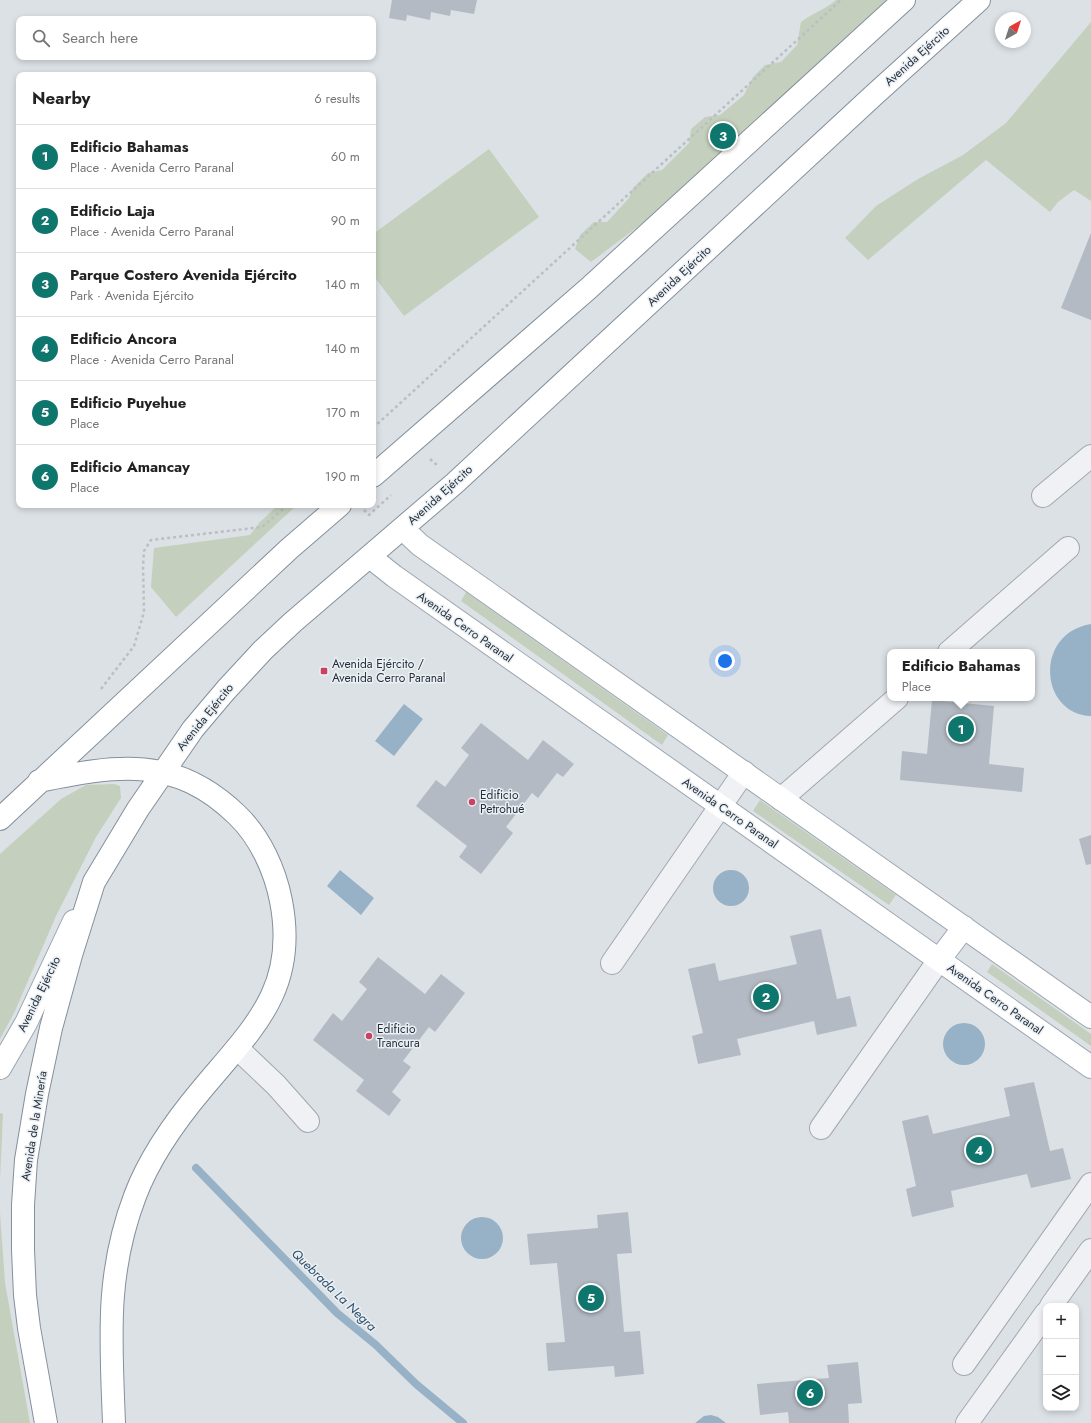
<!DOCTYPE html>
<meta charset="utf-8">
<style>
:root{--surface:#fff;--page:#f6f6f6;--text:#222;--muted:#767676;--line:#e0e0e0;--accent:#0f766e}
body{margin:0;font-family:Jost,sans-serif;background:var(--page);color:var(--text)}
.controls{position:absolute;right:12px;bottom:12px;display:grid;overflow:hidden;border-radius:8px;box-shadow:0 2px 6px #0003}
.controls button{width:36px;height:36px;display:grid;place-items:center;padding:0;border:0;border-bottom:1px solid var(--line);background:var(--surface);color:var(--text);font:20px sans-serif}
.compass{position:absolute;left:995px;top:12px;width:36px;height:36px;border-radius:50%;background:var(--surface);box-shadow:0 2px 6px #0003;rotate:39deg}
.you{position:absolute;left:725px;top:661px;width:14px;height:14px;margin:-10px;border:3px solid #fff;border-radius:50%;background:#1a73e8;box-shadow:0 0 0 6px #1a73e833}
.badge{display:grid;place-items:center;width:26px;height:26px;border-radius:50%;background:var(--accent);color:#fff;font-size:13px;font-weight:700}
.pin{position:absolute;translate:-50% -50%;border:2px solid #fff;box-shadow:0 1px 4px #0006}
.popup{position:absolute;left:887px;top:649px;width:148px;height:52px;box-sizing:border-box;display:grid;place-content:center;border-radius:8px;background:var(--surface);filter:drop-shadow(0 1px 3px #0005);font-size:13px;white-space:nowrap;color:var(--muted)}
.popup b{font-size:15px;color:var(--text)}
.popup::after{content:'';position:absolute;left:50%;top:100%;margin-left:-8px;border:8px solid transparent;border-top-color:var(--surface)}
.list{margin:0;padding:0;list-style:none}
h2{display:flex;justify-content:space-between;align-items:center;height:52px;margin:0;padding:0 16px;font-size:17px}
h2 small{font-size:13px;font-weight:400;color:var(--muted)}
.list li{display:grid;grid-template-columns:26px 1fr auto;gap:12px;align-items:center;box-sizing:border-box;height:64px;padding:0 16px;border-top:1px solid var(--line)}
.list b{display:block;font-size:15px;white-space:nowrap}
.list p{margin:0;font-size:13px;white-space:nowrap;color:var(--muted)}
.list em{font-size:13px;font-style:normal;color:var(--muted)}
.icon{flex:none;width:22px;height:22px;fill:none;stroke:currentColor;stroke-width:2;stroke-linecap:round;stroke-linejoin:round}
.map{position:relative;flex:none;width:1091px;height:1423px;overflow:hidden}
.search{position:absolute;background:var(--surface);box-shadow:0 2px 6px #0003;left:16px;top:16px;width:360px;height:44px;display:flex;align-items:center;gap:10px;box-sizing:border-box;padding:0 14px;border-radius:8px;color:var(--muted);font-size:15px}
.panel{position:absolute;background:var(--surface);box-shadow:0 2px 6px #0003;left:16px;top:72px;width:360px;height:436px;border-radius:8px}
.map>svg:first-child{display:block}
.green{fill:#c4d0bd}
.water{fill:#97b2c6}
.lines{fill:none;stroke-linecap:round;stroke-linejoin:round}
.stream{stroke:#97b2c6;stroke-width:8}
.building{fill:#b3bac3}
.minor-casing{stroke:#a2a8b0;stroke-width:24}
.major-casing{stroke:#9ca6b1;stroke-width:24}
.highway-casing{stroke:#84909c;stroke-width:24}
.path{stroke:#bbbfc4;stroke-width:2.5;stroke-dasharray:3 3;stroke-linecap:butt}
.minor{stroke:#eff1f4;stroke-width:22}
.major{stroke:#fff;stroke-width:22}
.highway{stroke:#fff;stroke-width:22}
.poi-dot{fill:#cb4163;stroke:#ebf0f4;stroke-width:1.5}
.labels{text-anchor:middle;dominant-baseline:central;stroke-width:3;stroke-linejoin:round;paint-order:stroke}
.street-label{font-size:12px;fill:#26303c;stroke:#ebf0f4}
.poi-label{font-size:12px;fill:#26303c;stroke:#ebf0f4;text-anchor:start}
.water-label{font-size:13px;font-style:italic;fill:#31526f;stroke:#ebf0f4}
</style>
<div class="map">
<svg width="1091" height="1423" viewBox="0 0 1091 1423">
<rect width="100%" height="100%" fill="#dce1e6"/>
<path class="green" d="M 836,0 L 904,0 L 741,149 L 591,262 L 575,249 L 580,235 L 594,222 L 607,222 L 629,198 L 633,188 L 648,173 L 662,170 L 689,143 L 691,129 L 705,117 L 720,115 L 744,95 L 753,77 L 765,65 L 781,62 L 797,45 L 801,22 C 813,13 826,9 836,0 Z
M 1091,22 L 1091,201 L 1074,190 L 1058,202 L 1050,212 L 986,160 L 868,260 L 845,238 L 876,206 L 918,179 L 963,155 L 1006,123 Z
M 489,149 L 539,217 L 404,316 L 373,275 L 373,234 Z
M 278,505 L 297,505 L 176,617 L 151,587 L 154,548 L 250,535 L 260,522 Z
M 466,592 L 668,735 L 662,745 L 461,601 Z
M 114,784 L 120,786 L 121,798 L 96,837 L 56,916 L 15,1011 L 0,1039 L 0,854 L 61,799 L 86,785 Z
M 760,800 L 896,895 L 889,905 L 753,811 Z
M 992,964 L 1091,1034 L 1091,1046 L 987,972 Z
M 0,1113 L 3,1114 L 0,1180 Z
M 0,1212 L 5,1283 L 30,1423 L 0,1423 Z"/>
<path class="water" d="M 1091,624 L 1091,716 C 1039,714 1034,633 1091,624 Z
M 404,704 L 423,719 L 394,756 L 375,741 Z
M 340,870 L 374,898 L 361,915 L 327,886 Z
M713 888a18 18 0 1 1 36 0a18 18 0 1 1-36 0Z
M943 1044a21 21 0 1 1 42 0a21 21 0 1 1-42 0Z
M461 1238a21 21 0 1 1 42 0a21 21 0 1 1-42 0Z
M 711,1415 L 718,1417 L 726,1423 L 695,1423 L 704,1416 Z"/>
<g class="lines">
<path class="stream" d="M 196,1168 L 337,1313 L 376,1345 L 416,1384 L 463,1423"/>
</g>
<path class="building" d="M 392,0 L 477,0 L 474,14 L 451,10 L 450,16 L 431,12 L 430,20 L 407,15 L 406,21 L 389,18 Z
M 1091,233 L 1091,320 L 1061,308 Z
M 932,700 L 994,706 L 989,764 L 1024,768 L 1022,792 L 900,780 L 902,751 L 927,754 Z
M 481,723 L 528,760 L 543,740 L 574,764 L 563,777 L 557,773 L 538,798 L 532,793 L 506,827 L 513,833 L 481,874 L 459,857 L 467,846 L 416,806 L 436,780 L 445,787 L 469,755 L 461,748 Z
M 1091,835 L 1091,864 L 1086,865 L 1079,839 Z
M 821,929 L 837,999 L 850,996 L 857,1026 L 817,1035 L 814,1021 L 737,1039 L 741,1055 L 698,1064 L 692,1036 L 703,1033 L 688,969 L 715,963 L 719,981 L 797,964 L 790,936 Z
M 378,957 L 425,994 L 441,974 L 465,993 L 435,1032 L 429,1027 L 403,1061 L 411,1067 L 392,1092 L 401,1100 L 389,1116 L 356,1091 L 364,1080 L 313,1040 L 333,1013 L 342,1021 L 367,989 L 359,982 Z
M 1034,1082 L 1050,1151 L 1063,1148 L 1071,1179 L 1031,1188 L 1027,1174 L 951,1191 L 954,1207 L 912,1217 L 906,1189 L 916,1186 L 902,1121 L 928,1115 L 933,1134 L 1010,1116 L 1004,1088 Z
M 628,1212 L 632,1253 L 617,1254 L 624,1332 L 640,1331 L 644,1374 L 615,1377 L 614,1366 L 548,1371 L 546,1343 L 565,1342 L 557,1263 L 530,1265 L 527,1234 L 598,1228 L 597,1215 Z
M 858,1362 L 862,1403 L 848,1404 L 849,1423 L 789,1423 L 788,1412 L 760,1415 L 757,1384 L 829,1378 L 827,1365 Z"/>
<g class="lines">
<g class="minor-casing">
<path id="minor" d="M 1043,496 L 1091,456
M 949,652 L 1068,548
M 781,799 L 897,698
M 612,963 L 744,772
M 237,1048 L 276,1085 L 308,1121
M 821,1128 L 939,960
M 1051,1306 L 1091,1250
M 964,1364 L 1091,1184
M 967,1423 L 1046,1313"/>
</g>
<g class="major-casing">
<path id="major" d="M 403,529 L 420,545 L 1091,1017
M 370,557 L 394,576 L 1091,1067
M 939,960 L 964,927
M 0,1068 L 26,1023 L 74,921"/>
</g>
<g class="highway-casing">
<path id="highway" d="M 373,476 L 589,288 L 904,0
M 39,781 C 117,765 175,755 237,815 C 260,837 275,870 281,901 C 298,988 254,1027 203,1088 C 176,1120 150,1156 135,1196 C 105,1275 111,1341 114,1423
M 0,819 L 289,549 L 340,505
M 46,1423 L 29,1328 L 25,1295 L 23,1250 L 23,1205 L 26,1160 L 37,1094 L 51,1028 L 71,955 L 94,882 L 138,809 L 193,729 L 226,690 L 263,650 L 293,622 L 455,483 L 874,95 L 979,0"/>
</g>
<path class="path" d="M 373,428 L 841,0
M 430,459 L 438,466
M 364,510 L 369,515 L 391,495
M 101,689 L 134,646 L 144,612 L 143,566 L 144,551 L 151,540 L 262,527 L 288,505"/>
<use href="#minor" class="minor"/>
<use href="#major" class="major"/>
<use href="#highway" class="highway"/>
</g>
<g class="poi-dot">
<rect x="320" y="667" width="8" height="8" rx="2"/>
<circle cx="472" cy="802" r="4"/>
<circle cx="369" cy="1036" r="4"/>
</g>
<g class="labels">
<g class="street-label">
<text transform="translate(917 56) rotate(-42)">Avenida Ejército</text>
<text transform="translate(679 276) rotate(-43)">Avenida Ejército</text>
<text transform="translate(440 495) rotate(-42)">Avenida Ejército</text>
<text transform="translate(465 627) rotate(35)">Avenida Cerro Paranal</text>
<text transform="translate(205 717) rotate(-51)">Avenida Ejército</text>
<text transform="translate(730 813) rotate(35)">Avenida Cerro Paranal</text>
<text transform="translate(39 994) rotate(-64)">Avenida Ejército</text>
<text transform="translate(995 999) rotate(35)">Avenida Cerro Paranal</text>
<text transform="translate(34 1126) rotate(-81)">Avenida de la Minería</text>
</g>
<g class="poi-label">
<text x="332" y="664">Avenida Ejército /<tspan x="332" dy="14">Avenida Cerro Paranal</tspan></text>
<text x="480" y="795">Edificio<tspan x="480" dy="14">Petrohué</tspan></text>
<text x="377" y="1029">Edificio<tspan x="377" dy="14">Trancura</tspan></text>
</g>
<g class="water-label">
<text transform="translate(334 1290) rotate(44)">Quebrada La Negra</text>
</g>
</g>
</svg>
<div class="controls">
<button>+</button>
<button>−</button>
<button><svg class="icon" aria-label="layers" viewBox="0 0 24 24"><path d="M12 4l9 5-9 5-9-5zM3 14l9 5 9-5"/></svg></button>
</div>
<svg class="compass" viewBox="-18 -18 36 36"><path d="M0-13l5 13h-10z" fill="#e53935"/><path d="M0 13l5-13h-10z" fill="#767676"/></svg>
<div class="you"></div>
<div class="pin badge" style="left:961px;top:729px">1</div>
<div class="popup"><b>Edificio Bahamas</b>Place</div>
<div class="pin badge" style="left:766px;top:997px">2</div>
<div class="pin badge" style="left:723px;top:136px">3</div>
<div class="pin badge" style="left:979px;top:1150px">4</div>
<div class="pin badge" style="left:591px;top:1298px">5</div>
<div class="pin badge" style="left:810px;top:1393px">6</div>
<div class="search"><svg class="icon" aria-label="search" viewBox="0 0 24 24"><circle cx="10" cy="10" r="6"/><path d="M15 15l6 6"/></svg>Search here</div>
<section class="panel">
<h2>Nearby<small>6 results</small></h2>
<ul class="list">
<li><span class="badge">1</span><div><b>Edificio Bahamas</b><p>Place · Avenida Cerro Paranal</p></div><em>60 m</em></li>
<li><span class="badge">2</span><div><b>Edificio Laja</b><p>Place · Avenida Cerro Paranal</p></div><em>90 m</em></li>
<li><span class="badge">3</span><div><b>Parque Costero Avenida Ejército</b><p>Park · Avenida Ejército</p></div><em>140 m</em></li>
<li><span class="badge">4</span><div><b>Edificio Ancora</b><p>Place · Avenida Cerro Paranal</p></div><em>140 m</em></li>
<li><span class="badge">5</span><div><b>Edificio Puyehue</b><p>Place</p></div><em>170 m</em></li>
<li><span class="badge">6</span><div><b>Edificio Amancay</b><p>Place</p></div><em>190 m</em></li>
</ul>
</section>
</div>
